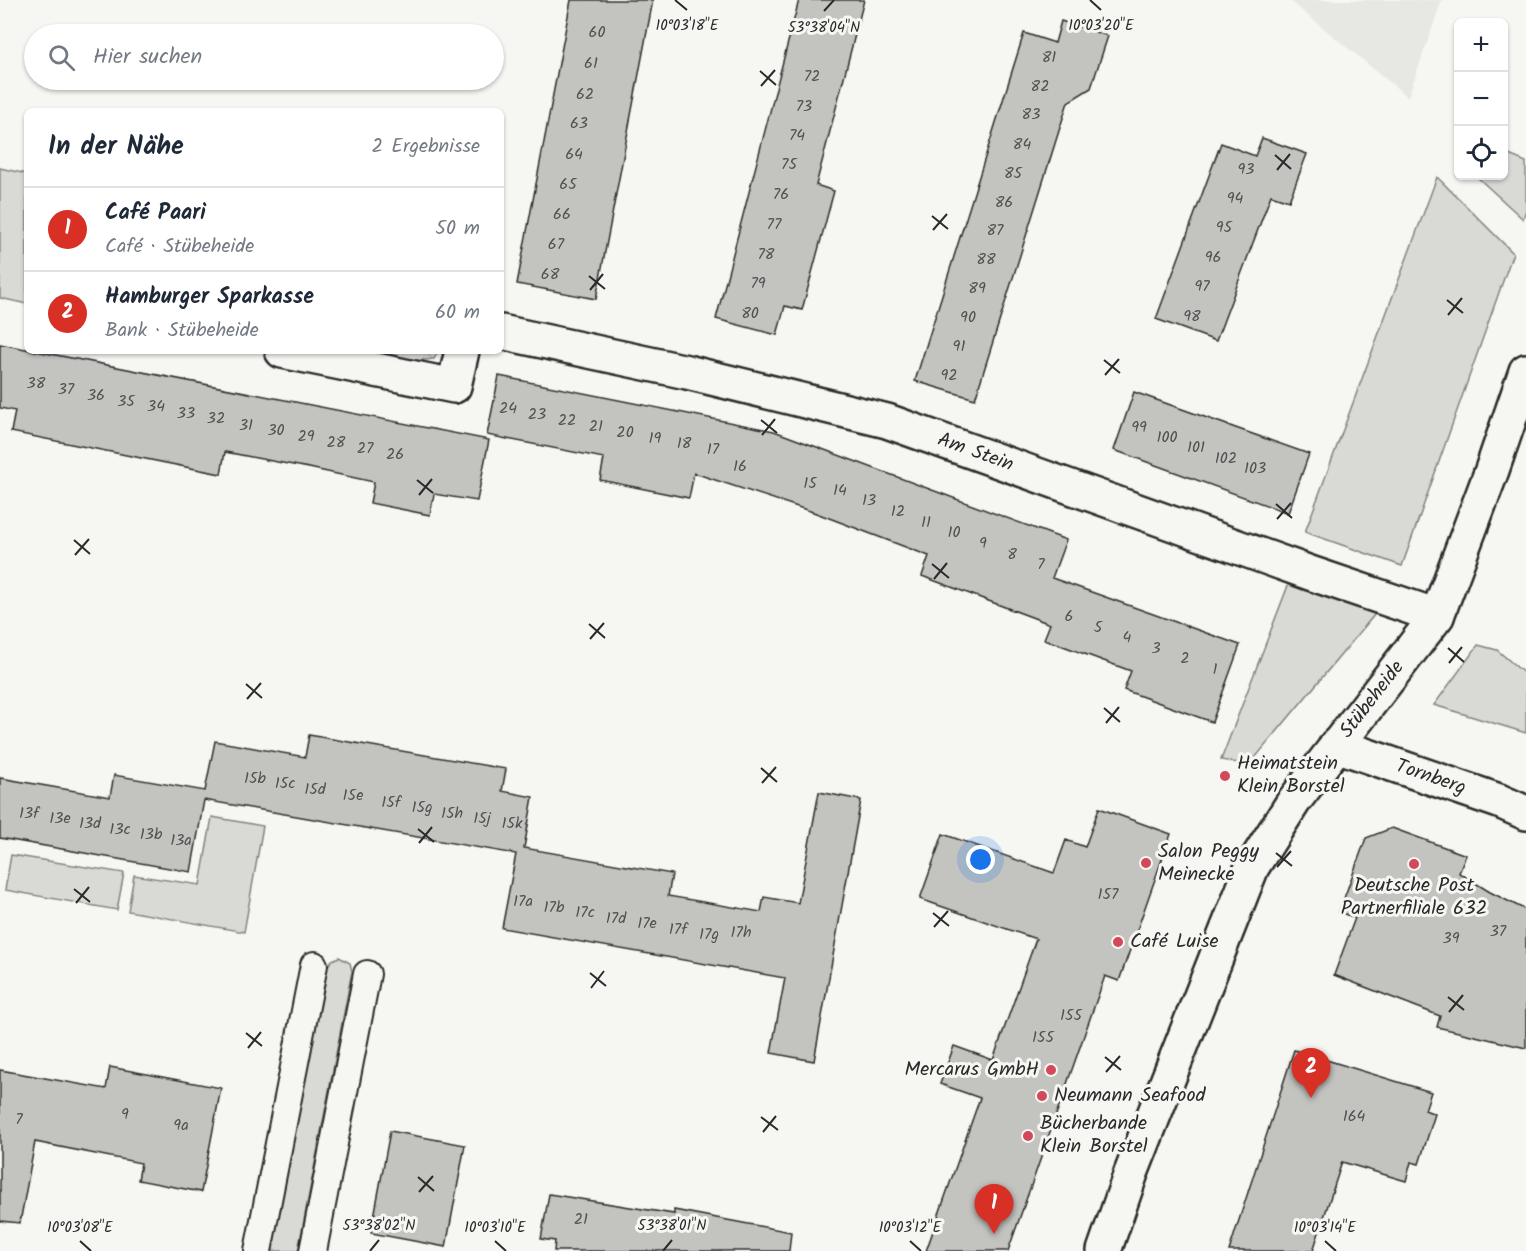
<!DOCTYPE html>
<html lang="de">
<meta charset="utf-8">
<style>
:root{--surface:#fff;--page:#f2f2f3;--text:#1f2937;--muted:#747a83;--line:#e0e1e3;--accent:#d93025}
body{margin:0;font-family:Kalam,sans-serif;background:var(--page);color:var(--text)}
.controls{position:absolute;right:18px;top:18px;display:grid;overflow:hidden;border-radius:9px;box-shadow:0 2px 4px #0004}
.controls button{width:54px;height:54px;display:grid;place-items:center;padding:0;border:0;border-bottom:2px solid var(--line);background:var(--surface);color:var(--text);font:30px sans-serif}
.you{position:absolute;left:981px;top:860px;width:21px;height:21px;margin:-15px;border:4px solid #fff;border-radius:50%;background:#1a73e8;box-shadow:0 0 0 9px #1a73e833}
.badge{display:grid;place-items:center;width:39px;height:39px;border-radius:50%;background:var(--accent);color:#fff;font-size:20px;font-weight:700}
.pin{position:absolute;translate:-50% -50px;filter:drop-shadow(0 2px 3px #0008)}
.pin::after{content:'';position:absolute;top:32px;width:21px;height:18px;background:inherit;clip-path:polygon(0 0,100% 0,50% 100%)}
.list{margin:0;padding:0;list-style:none}
h2{display:flex;justify-content:space-between;align-items:center;height:78px;margin:0;padding:0 24px;font-size:26px}
h2 small{font-size:20px;font-weight:400;color:var(--muted)}
.list li{display:grid;grid-template-columns:39px 1fr auto;gap:18px;align-items:center;box-sizing:border-box;height:84px;padding:0 24px;border-top:2px solid var(--line)}
.list b{display:block;font-size:22px;white-space:nowrap}
.list p{margin:0;font-size:20px;white-space:nowrap;color:var(--muted)}
.list em{font-size:20px;font-style:normal;color:var(--muted)}
.icon{flex:none;width:33px;height:33px;fill:none;stroke:currentColor;stroke-width:2;stroke-linecap:round;stroke-linejoin:round}
.map{position:relative;flex:none;width:1526px;height:1251px;overflow:hidden}
.search{position:absolute;background:var(--surface);box-shadow:0 2px 4px #0004;left:24px;top:24px;width:480px;height:66px;display:flex;align-items:center;gap:15px;box-sizing:border-box;padding:0 21px;border-radius:33px;color:var(--muted);font-size:22px}
.panel{position:absolute;background:var(--surface);box-shadow:0 2px 4px #0004;left:24px;top:108px;width:480px;height:246px;border-radius:9px}
.map>svg:first-child{display:block}
.built{fill:#e7e7e3}
.grass{fill:#d9d9d5;stroke:#828280;stroke-width:1.5}
.park{fill:url(#park-crowns);stroke:#828280;stroke-width:1.5}
.building{fill:#c3c3c0;stroke:#2b2b2b;stroke-width:1.5}
.lines{fill:none;stroke-linecap:round;stroke-linejoin:round}
.lane-casing{stroke:#2b2b2b;stroke-width:30}
.street-casing{stroke:#2b2b2b;stroke-width:38}
.lane{stroke:#f6f6f2;stroke-width:26}
.street{stroke:#f6f6f2;stroke-width:33}
.ticks{fill:none;stroke:#2b2b2b;stroke-width:2}
.poi-dot{fill:#d1495b;stroke:#f6f6f2;stroke-width:2}
.labels{text-anchor:middle;dominant-baseline:central;stroke-width:6;stroke-linejoin:round;paint-order:stroke}
.number-label{font-size:16px;fill:#515150}
.street-label{font-size:20px;fill:#2b2b2b;stroke:#f6f6f2}
.poi-label{font-size:20px;fill:#2b2b2b;stroke:#f6f6f2;text-anchor:start}
.ticks-label{font-size:15px;text-anchor:middle;fill:#2b2b2b;stroke:#f6f6f2;stroke-width:6;stroke-linejoin:round;paint-order:stroke}
</style>
<div class="map">
<svg width="1526" height="1251" viewBox="0 0 1526 1251">
<defs>
<pattern id="park-crowns" width="20" height="18" patternUnits="userSpaceOnUse" patternTransform="scale(1.5)"><rect width="20" height="18" fill="#d9d9d5"/><path d="M2 6a3 3 0 1 1 6 0M12 15a3 3 0 1 1 6 0" fill="none" stroke="#babab7"/></pattern>
</defs>
<rect width="100%" height="100%" fill="#f6f6f2"/>
<filter id="ink" filterUnits="userSpaceOnUse"><feTurbulence type="fractalNoise" baseFrequency=".0167" numOctaves="2"/><feDisplacementMap in="SourceGraphic" scale="12" xChannelSelector="R" yChannelSelector="G"/><feConvolveMatrix kernelMatrix="1 2 1 2 8 2 1 2 1" color-interpolation-filters="sRGB"/></filter>
<g filter="url(#ink)">
<path class="built" d="M 1289,0 L 1442,0 L 1408,97 Z"/>
<path class="grass" d="M 1504,153 L 1526,162 L 1526,210 L 1523,219 L 1476,176 L 1504,176 Z
M 0,168 L 27,174 L 27,304 L 0,298 Z
M 1437,177 L 1513,253 L 1402,566 L 1305,532 Z
M 1289,583 L 1375,614 L 1249,765 L 1221,760 Z
M 1478,645 L 1497,650 L 1526,675 L 1526,733 L 1434,705 Z
M 212,817 L 263,826 L 244,932 L 128,911 L 134,875 L 200,885 Z
M 11,855 L 124,873 L 117,910 L 5,890 Z
M 339,957 L 350,963 L 352,971 L 298,1251 L 271,1251 L 327,967 L 332,960 Z"/>
<path class="park" d="M 366,351 L 438,351 L 434,359 L 413,361 Z"/>
<path class="building" d="M 571,0 L 653,0 L 596,299 L 517,284 Z
M 799,0 L 864,0 L 816,185 L 834,191 L 802,310 L 785,306 L 777,335 L 716,319 Z
M 1061,21 L 1108,36 L 1091,88 L 1068,102 L 975,399 L 915,381 L 1024,33 L 1055,43 Z
M 1262,138 L 1307,154 L 1289,201 L 1271,195 L 1216,341 L 1156,319 L 1221,143 L 1255,156 Z
M 0,344 L 489,440 L 477,501 L 434,494 L 430,515 L 370,503 L 374,482 L 309,468 L 225,452 L 221,474 L 11,432 L 15,411 L 0,408 Z
M 499,376 L 774,431 L 1066,540 L 1052,578 L 1240,645 L 1212,722 L 1124,690 L 1131,671 L 1044,639 L 1050,624 L 922,576 L 929,556 L 816,513 L 694,473 L 689,498 L 600,480 L 604,458 L 487,435 Z
M 1134,392 L 1309,454 L 1288,513 L 1114,450 Z
M 309,735 L 506,769 L 502,791 L 533,797 L 524,848 L 672,874 L 668,896 L 761,912 L 764,897 L 798,903 L 819,792 L 861,800 L 814,1061 L 771,1053 L 785,978 L 502,928 L 516,854 L 204,800 L 191,872 L 0,838 L 0,778 L 110,797 L 114,775 L 205,791 L 215,741 L 305,757 Z
M 1099,808 L 1171,834 L 1119,981 L 1105,976 L 1008,1251 L 926,1251 L 980,1098 L 940,1084 L 954,1046 L 993,1060 L 1036,939 L 920,899 L 943,834 L 1054,873 L 1066,840 L 1085,847 Z
M 1392,828 L 1466,855 L 1459,873 L 1490,892 L 1526,910 L 1526,1048 L 1437,1027 L 1440,1016 L 1334,975 L 1355,918 L 1339,912 L 1366,838 Z
M 1294,1050 L 1431,1092 L 1425,1110 L 1435,1114 L 1419,1164 L 1411,1162 L 1406,1181 L 1342,1162 L 1313,1251 L 1229,1251 Z
M 110,1067 L 221,1088 L 201,1192 L 138,1180 L 141,1163 L 35,1142 L 20,1223 L 0,1221 L 0,1070 L 106,1089 Z
M 390,1131 L 465,1145 L 446,1247 L 371,1233 Z
M 549,1194 L 674,1214 L 674,1210 L 791,1232 L 789,1251 L 554,1251 L 555,1241 L 541,1239 Z"/>
<g class="lines">
<g class="lane-casing">
<path id="lane" d="M 258,1251 L 314,965
M 313,1251 L 367,974"/>
</g>
<g class="street-casing">
<g id="street">
<path id="s1" d="M 501,332 L 687,372 L 887,421 L 1310,573 L 1437,616"/>
<path d="M 282,351 L 454,386 L 462,351"/>
<path id="s2" d="M 1336,745 L 1499,801 L 1526,813"/>
<path id="s3" d="M 1104,1251 L 1131,1173 L 1252,867 L 1294,801 L 1437,616 L 1492,470 L 1526,371"/>
</g>
</g>
<use href="#lane" class="lane"/>
<use href="#street" class="street"/>
</g>
</g>
<path class="ticks" d="M 675,0 L 687,10M 1090,0 L 1101,10M 824,11 L 834,0M 760,71 L 776,85M 761,86 L 775,70M 1275,155 L 1291,169M 1277,170 L 1290,154M 932,216 L 948,229M 933,230 L 947,214M 589,276 L 605,289M 590,290 L 603,274M 1447,300 L 1463,313M 1448,315 L 1462,298M 1104,360 L 1120,373M 1105,375 L 1119,359M 761,420 L 777,433M 762,435 L 775,419M 417,480 L 433,493M 419,495 L 432,479M 1276,504 L 1292,518M 1277,519 L 1291,503M 74,540 L 90,554M 75,555 L 89,539M 932,564 L 949,578M 934,579 L 947,563M 589,624 L 605,638M 590,639 L 604,623M 1448,648 L 1464,662M 1449,663 L 1462,647M 246,684 L 262,698M 247,699 L 261,683M 1104,708 L 1120,722M 1106,723 L 1119,707M 761,768 L 777,782M 762,783 L 776,767M 418,829 L 434,842M 419,843 L 432,827M 1276,853 L 1292,866M 1277,867 L 1291,851M 74,889 L 90,902M 76,903 L 89,887M 933,913 L 949,926M 934,927 L 948,911M 590,973 L 606,986M 591,988 L 604,971M 1448,997 L 1464,1010M 1449,1012 L 1463,995M 246,1033 L 262,1046M 248,1048 L 261,1032M 1105,1057 L 1121,1070M 1106,1072 L 1120,1056M 761,1117 L 778,1130M 763,1132 L 776,1116M 418,1177 L 434,1191M 419,1192 L 433,1176M 80,1241 L 91,1251M 495,1241 L 506,1251M 910,1241 L 921,1251M 1325,1241 L 1336,1251M 370,1251 L 379,1240M 663,1251 L 672,1240"/>
<g class="poi-dot">
<circle cx="1225" cy="776" r="6"/>
<circle cx="1146" cy="863" r="6"/>
<circle cx="1414" cy="864" r="6"/>
<circle cx="1118" cy="942" r="6"/>
<circle cx="1051" cy="1070" r="6"/>
<circle cx="1042" cy="1096" r="6"/>
<circle cx="1028" cy="1136" r="6"/>
</g>
<g class="labels">
<g class="number-label">
<text x="597" y="32">60</text>
<text x="1049" y="57">81</text>
<text x="591" y="63">61</text>
<text x="812" y="76">72</text>
<text x="1040" y="86">82</text>
<text x="585" y="94">62</text>
<text x="804" y="106">73</text>
<text x="1031" y="114">83</text>
<text x="579" y="123">63</text>
<text x="797" y="135">74</text>
<text x="1022" y="144">84</text>
<text x="574" y="154">64</text>
<text x="789" y="164">75</text>
<text x="1246" y="169">93</text>
<text x="1013" y="173">85</text>
<text x="568" y="184">65</text>
<text x="781" y="194">76</text>
<text x="1235" y="198">94</text>
<text x="1004" y="202">86</text>
<text x="562" y="214">66</text>
<text x="774" y="224">77</text>
<text x="1224" y="227">95</text>
<text x="995" y="230">87</text>
<text x="556" y="244">67</text>
<text x="766" y="254">78</text>
<text x="1213" y="257">96</text>
<text x="986" y="259">88</text>
<text x="550" y="274">68</text>
<text x="758" y="283">79</text>
<text x="1202" y="286">97</text>
<text x="977" y="288">89</text>
<text x="750" y="313">80</text>
<text x="1192" y="316">98</text>
<text x="968" y="317">90</text>
<text x="959" y="346">91</text>
<text x="949" y="375">92</text>
<text x="36" y="383">38</text>
<text x="66" y="389">37</text>
<text x="96" y="395">36</text>
<text x="126" y="401">35</text>
<text x="156" y="406">34</text>
<text x="508" y="408">24</text>
<text x="186" y="413">33</text>
<text x="537" y="414">23</text>
<text x="216" y="418">32</text>
<text x="567" y="420">22</text>
<text x="246" y="425">31</text>
<text x="596" y="426">21</text>
<text x="1139" y="427">99</text>
<text x="276" y="430">30</text>
<text x="625" y="432">20</text>
<text x="306" y="436">29</text>
<text x="1167" y="437">100</text>
<text x="655" y="438">19</text>
<text x="336" y="442">28</text>
<text x="684" y="443">18</text>
<text x="1196" y="447">101</text>
<text x="365" y="448">27</text>
<text x="713" y="449">17</text>
<text x="395" y="454">26</text>
<text x="1226" y="458">102</text>
<text x="740" y="466">16</text>
<text x="1255" y="468">103</text>
<text x="810" y="483">15</text>
<text x="840" y="490">14</text>
<text x="869" y="500">13</text>
<text x="898" y="511">12</text>
<text x="926" y="522">11</text>
<text x="954" y="532">10</text>
<text x="983" y="543">9</text>
<text x="1012" y="554">8</text>
<text x="1041" y="564">7</text>
<text x="1069" y="616">6</text>
<text x="1098" y="627">5</text>
<text x="1127" y="637">4</text>
<text x="1156" y="648">3</text>
<text x="1185" y="658">2</text>
<text x="1215" y="669">1</text>
<text x="255" y="778">15b</text>
<text x="285" y="783">15c</text>
<text x="315" y="789">15d</text>
<text x="353" y="795">15e</text>
<text x="391" y="802">15f</text>
<text x="422" y="807">15g</text>
<text x="29" y="813">13f</text>
<text x="452" y="813">15h</text>
<text x="60" y="818">13e</text>
<text x="482" y="818">15j</text>
<text x="90" y="823">13d</text>
<text x="512" y="823">15k</text>
<text x="120" y="829">13c</text>
<text x="151" y="834">13b</text>
<text x="181" y="840">13a</text>
<text x="1108" y="894">157</text>
<text x="523" y="901">17a</text>
<text x="554" y="907">17b</text>
<text x="585" y="912">17c</text>
<text x="616" y="918">17d</text>
<text x="647" y="923">17e</text>
<text x="678" y="929">17f</text>
<text x="1498" y="931">37</text>
<text x="741" y="932">17h</text>
<text x="709" y="934">17g</text>
<text x="1451" y="938">39</text>
<text x="1071" y="1015">155</text>
<text x="1043" y="1037">155</text>
<text x="125" y="1114">9</text>
<text x="1354" y="1116">164</text>
<text x="19" y="1119">7</text>
<text x="181" y="1125">9a</text>
<text x="581" y="1219">21</text>
</g>
<g class="street-label">
<text stroke="none"><textPath href="#s1" startOffset="490">Am Stein</textPath></text>
<text stroke="none"><textPath href="#s3" startOffset="618">Stübeheide</textPath></text>
<text stroke="none"><textPath href="#s2" startOffset="100">Tornberg</textPath></text>
</g>
<g class="poi-label">
<text x="1237" y="764">Heimatstein<tspan x="1237" dy="23">Klein Borstel</tspan></text>
<text x="1158" y="852">Salon Peggy<tspan x="1158" dy="23">Meinecke</tspan></text>
<text x="1414" y="886" text-anchor="middle">Deutsche Post<tspan x="1414" dy="23">Partnerfiliale 632</tspan></text>
<text x="1130" y="942">Café Luise</text>
<text x="1039" y="1070" text-anchor="end">Mercarus GmbH</text>
<text x="1054" y="1096">Neumann Seafood</text>
<text x="1040" y="1124">Bücherbande<tspan x="1040" dy="23">Klein Borstel</tspan></text>
</g>
</g>
<g class="ticks-label">
<text x="687" y="30">10°03'18"E</text>
<text x="1101" y="30">10°03'20"E</text>
<text x="824" y="32">53°38'04"N</text>
<text x="379" y="1230">53°38'02"N</text>
<text x="672" y="1230">53°38'01"N</text>
<text x="80" y="1232">10°03'08"E</text>
<text x="495" y="1232">10°03'10"E</text>
<text x="910" y="1232">10°03'12"E</text>
<text x="1325" y="1232">10°03'14"E</text>
</g>
</svg>
<div class="controls">
<button>+</button>
<button>−</button>
<button><svg class="icon" aria-label="locate" viewBox="0 0 24 24"><circle cx="12" cy="12" r="6"/><path d="M12 2v4M12 18v4M2 12h4M18 12h4"/></svg></button>
</div>
<div class="you"></div>
<div class="pin badge" style="left:994px;top:1234px">1</div>
<div class="pin badge" style="left:1311px;top:1098px">2</div>
<div class="search"><svg class="icon" aria-label="search" viewBox="0 0 24 24"><circle cx="10" cy="10" r="6"/><path d="M15 15l6 6"/></svg>Hier suchen</div>
<section class="panel">
<h2>In der Nähe<small>2 Ergebnisse</small></h2>
<ul class="list">
<li><span class="badge">1</span><div><b>Café Paari</b><p>Café · Stübeheide</p></div><em>50 m</em></li>
<li><span class="badge">2</span><div><b>Hamburger Sparkasse</b><p>Bank · Stübeheide</p></div><em>60 m</em></li>
</ul>
</section>
</div>
